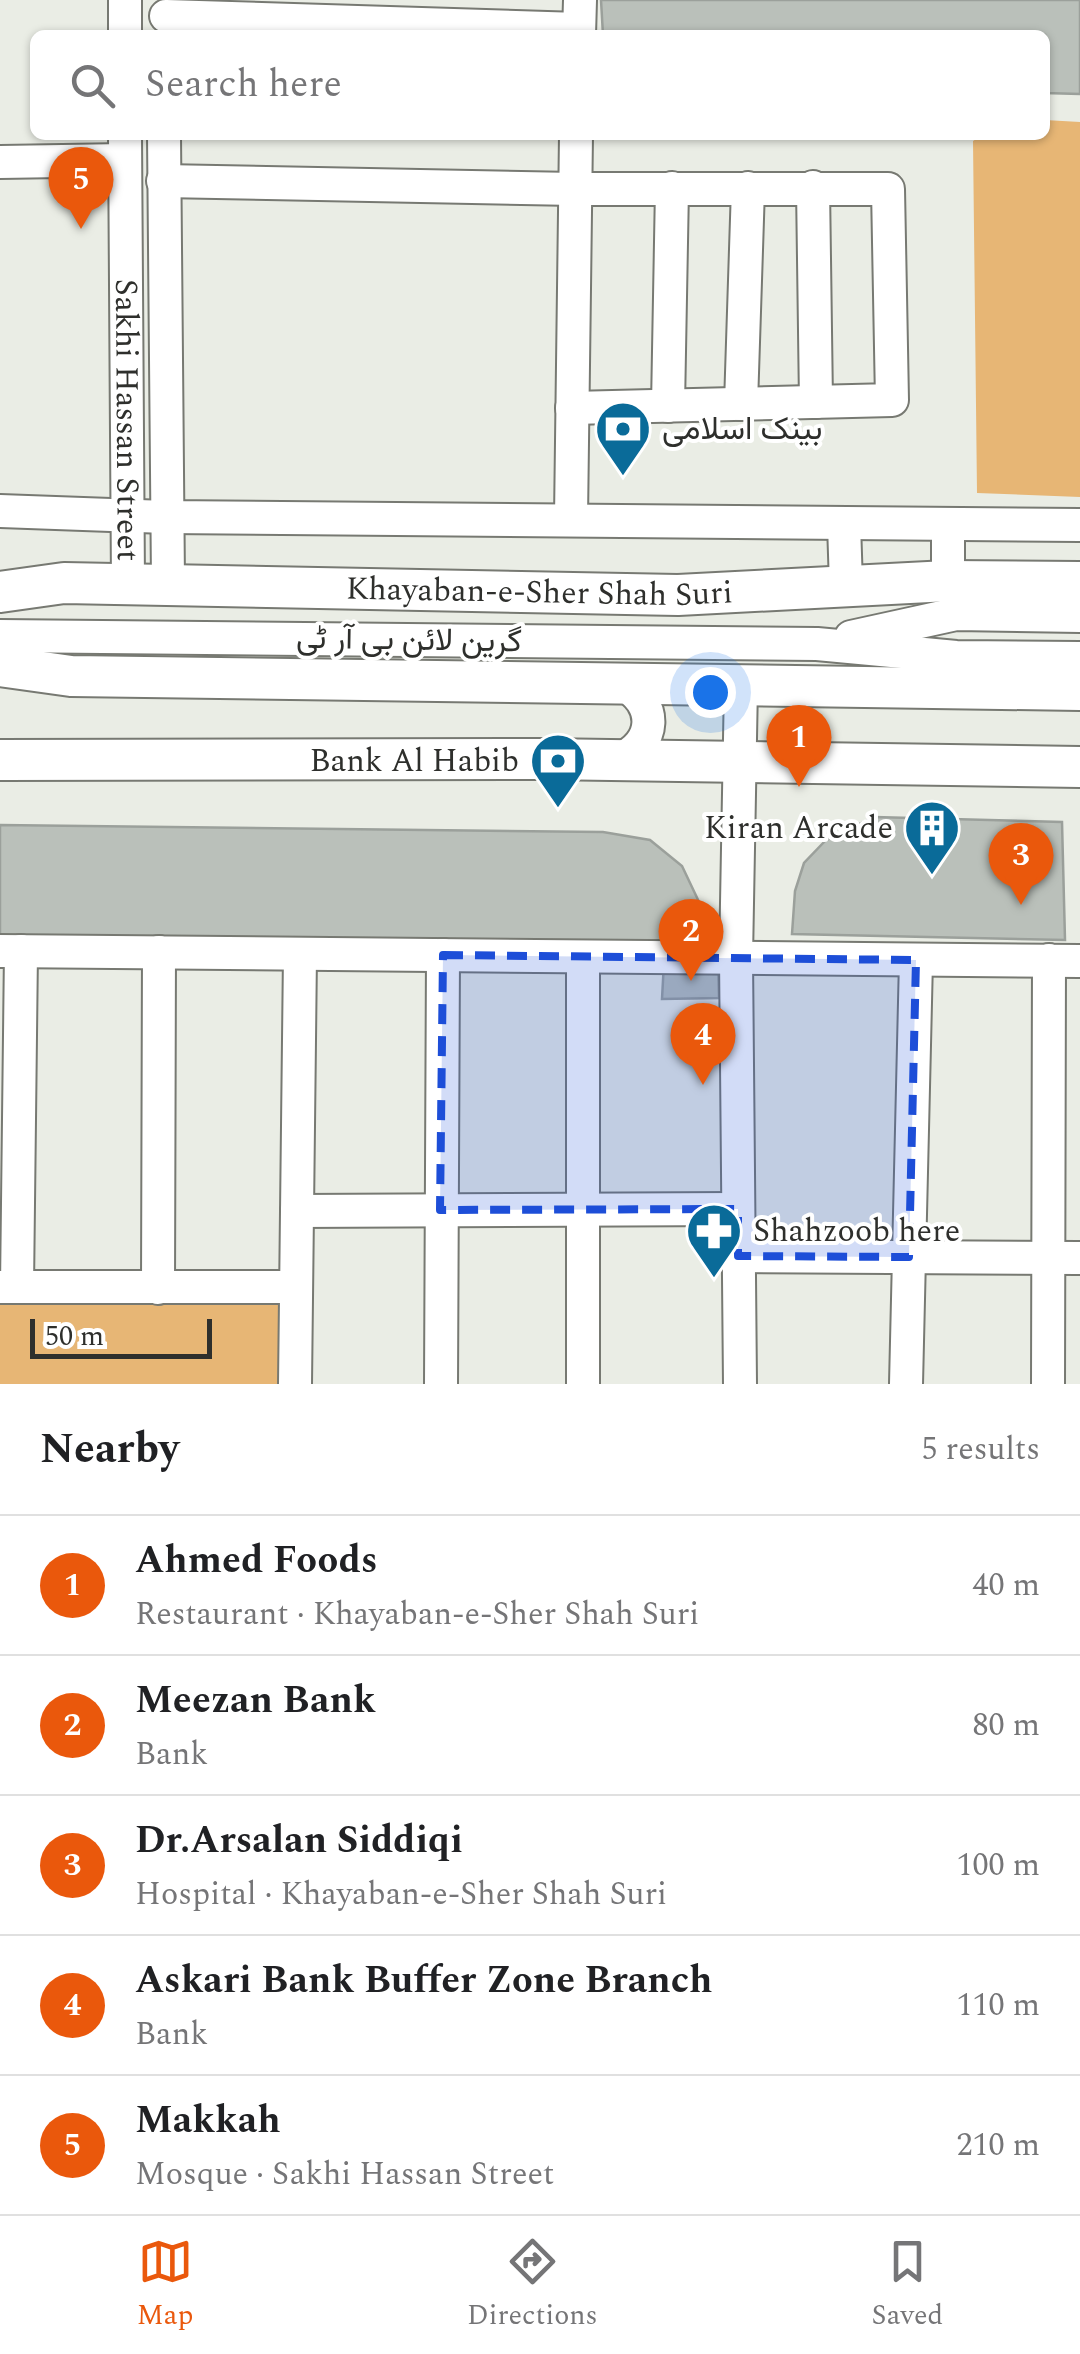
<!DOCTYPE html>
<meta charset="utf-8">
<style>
:root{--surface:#fff;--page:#f2f2f2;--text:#202124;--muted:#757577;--line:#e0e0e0;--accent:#ea580c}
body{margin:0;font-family:Spectral,Vazirmatn,serif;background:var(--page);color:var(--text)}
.scale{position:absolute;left:30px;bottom:25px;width:182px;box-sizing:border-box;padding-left:10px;border:5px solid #2e2f2c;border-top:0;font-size:28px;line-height:35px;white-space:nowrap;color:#2e2f2c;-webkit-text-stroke:8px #fff;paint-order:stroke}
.you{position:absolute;left:710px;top:692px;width:35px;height:35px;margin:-25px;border:8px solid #fff;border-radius:50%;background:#1a73e8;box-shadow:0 0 0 15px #1a73e833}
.badge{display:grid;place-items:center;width:65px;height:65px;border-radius:50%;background:var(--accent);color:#fff;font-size:32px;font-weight:700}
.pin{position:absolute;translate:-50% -82px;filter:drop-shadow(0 2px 5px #0008)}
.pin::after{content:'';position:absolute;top:52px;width:35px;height:30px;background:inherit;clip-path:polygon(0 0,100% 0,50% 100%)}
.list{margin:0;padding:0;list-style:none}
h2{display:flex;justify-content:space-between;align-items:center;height:130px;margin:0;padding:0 40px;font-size:42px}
h2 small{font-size:32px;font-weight:400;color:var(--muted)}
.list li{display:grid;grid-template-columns:65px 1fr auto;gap:30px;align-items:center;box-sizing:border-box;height:140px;padding:0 40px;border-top:2px solid var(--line)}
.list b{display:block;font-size:38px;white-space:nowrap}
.list p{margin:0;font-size:32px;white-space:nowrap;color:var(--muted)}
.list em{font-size:32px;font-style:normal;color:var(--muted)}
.icon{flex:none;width:55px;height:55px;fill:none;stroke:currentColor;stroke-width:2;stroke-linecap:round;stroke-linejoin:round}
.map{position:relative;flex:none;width:1080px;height:1384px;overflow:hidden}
.search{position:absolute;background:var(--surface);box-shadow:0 2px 8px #0004;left:30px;right:30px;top:30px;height:110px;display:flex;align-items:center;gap:25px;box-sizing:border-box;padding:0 35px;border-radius:15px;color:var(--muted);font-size:38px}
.sheet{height:830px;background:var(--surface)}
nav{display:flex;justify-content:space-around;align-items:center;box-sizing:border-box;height:140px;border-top:2px solid var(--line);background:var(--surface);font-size:28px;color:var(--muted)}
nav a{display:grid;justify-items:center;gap:5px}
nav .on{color:var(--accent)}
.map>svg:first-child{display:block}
.green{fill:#e7b675}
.building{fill:#bac0ba;stroke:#9ba09b;stroke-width:2.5}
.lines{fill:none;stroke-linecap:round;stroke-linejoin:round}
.minor-casing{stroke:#777972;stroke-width:36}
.major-casing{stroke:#777972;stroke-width:44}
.minor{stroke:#fff;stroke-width:32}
.major{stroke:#fff;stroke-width:40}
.marked{fill:#1d4ed8;fill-opacity:0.2;stroke:#1d4ed8;stroke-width:8;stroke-dasharray:20 12;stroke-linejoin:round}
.labels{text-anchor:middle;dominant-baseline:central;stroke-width:8;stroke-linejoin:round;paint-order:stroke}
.street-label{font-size:32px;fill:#2e2f2c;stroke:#fff}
.poi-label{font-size:32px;fill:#2e2f2c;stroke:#fff;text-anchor:start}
</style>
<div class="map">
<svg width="1080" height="1384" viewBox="0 0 1080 1384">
<rect width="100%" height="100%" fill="#eaede5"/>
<path class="green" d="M 1045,120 L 1080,122 L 1080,497 L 977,493 L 973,141 L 982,135 L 1045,135 Z
M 0,1287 L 296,1287 L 296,1384 L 0,1384 Z"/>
<path class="building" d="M 601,0 L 1080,0 L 1080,94 L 1045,93 L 1045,35 L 603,35 Z
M 874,817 L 1062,822 L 1065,940 L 792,934 L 795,891 L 804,863 L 826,840 Z
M 0,825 L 603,832 L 650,840 L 682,866 L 700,904 L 701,947 L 0,937 Z
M 664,962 L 718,964 L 719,998 L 662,999 Z"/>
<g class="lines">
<g class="minor-casing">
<g id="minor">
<path d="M 125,0 L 125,35"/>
<path d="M 166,16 L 579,29"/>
<path d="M 579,35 L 580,0"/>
<path id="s1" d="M 125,135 L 128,584"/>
<path d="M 164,135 L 168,582"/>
<path d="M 0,162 L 125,160"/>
<path d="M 163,181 L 575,189 L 888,189 L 892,400 L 572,408"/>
<path d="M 813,187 L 816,402"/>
<path d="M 741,404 L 748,188"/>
<path d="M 668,406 L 672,188"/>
<path d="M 0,511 L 166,517 L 1080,525"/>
<path d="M 571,519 L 576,135"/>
<path d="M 844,524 L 846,585"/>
<path d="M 948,525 L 948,581"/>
<path d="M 0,636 L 817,644 L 956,657 L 1080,658"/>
<path d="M 851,637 L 956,614 L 1080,616"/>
<path d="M 618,760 C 657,744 659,703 621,683"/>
<path d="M 0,951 L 1080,961"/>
<path d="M 297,1211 L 738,1209"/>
<path d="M 738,1256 L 1080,1258"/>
<path d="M 0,1287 L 296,1287"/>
<path d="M 17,1287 L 21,951"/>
<path d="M 158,1288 L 159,952"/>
<path d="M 295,1384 L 300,954"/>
<path d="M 441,1384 L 443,955"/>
<path d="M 583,1384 L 583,957"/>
<path d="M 740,1384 L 736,958 L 741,684"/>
<path d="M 906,1384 L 916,960"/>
<path d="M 1048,1384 L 1049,960"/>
</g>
</g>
<g class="major-casing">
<g id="major">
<path id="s2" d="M 0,592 L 64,583 L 678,595 L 948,581 L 1080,582"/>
<path d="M 0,666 L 71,676 L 1080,690"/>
<path d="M 0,760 L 543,759 L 1080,767"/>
</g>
</g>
<use href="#minor" class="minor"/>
<use href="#major" class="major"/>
</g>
<path class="marked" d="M 443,955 L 916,960 L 909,1257 L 738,1256 L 738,1209 L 440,1210 Z"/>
<defs>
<g id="bank-pin" transform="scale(2.875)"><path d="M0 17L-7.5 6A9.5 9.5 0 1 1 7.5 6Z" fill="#0a6b99" stroke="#fff"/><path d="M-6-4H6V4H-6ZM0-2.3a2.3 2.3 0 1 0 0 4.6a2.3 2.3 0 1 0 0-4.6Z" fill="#fff"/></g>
<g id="building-pin" transform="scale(2.875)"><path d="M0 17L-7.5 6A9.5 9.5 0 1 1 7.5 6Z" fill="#0a6b99" stroke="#fff"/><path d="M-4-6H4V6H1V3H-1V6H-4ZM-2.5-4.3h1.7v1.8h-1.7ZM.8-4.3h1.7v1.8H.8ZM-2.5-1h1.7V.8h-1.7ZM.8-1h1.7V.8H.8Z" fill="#fff"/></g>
<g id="pharmacy-pin" transform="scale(2.875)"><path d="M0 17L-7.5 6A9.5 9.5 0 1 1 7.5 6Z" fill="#0a6b99" stroke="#fff"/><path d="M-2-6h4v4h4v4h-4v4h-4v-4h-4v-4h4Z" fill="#fff"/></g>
</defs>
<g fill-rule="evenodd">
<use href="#bank-pin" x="623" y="429"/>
<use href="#bank-pin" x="558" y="761"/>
<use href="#building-pin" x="932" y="828"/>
<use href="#pharmacy-pin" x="714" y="1231"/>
</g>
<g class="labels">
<g class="street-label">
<text stroke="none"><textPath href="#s1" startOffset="285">Sakhi Hassan Street</textPath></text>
<text stroke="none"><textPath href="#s2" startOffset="540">Khayaban-e-Sher Shah Suri</textPath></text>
<text transform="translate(409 640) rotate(1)">گرین لائن بی آر ٹی</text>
</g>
<g class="poi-label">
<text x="662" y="429">بینک اسلامی</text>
<text x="519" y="761" text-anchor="end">Bank Al Habib</text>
<text x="893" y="828" text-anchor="end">Kiran Arcade</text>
<text x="753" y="1231">Shahzoob here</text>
</g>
</g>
</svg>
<div class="scale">50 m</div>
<div class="you"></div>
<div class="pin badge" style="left:799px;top:787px">1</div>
<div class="pin badge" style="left:691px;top:981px">2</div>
<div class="pin badge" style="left:1021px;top:905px">3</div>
<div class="pin badge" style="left:703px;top:1085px">4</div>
<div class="pin badge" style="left:81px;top:229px">5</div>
<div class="search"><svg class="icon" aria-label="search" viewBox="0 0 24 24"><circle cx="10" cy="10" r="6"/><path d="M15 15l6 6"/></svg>Search here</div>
</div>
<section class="sheet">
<h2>Nearby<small>5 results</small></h2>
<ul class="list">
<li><span class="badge">1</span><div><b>Ahmed Foods</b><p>Restaurant · Khayaban-e-Sher Shah Suri</p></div><em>40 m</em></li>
<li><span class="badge">2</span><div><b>Meezan Bank</b><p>Bank</p></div><em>80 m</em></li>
<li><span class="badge">3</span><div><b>Dr.Arsalan Siddiqi</b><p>Hospital · Khayaban-e-Sher Shah Suri</p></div><em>100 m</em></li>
<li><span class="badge">4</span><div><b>Askari Bank Buffer Zone Branch</b><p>Bank</p></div><em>110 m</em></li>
<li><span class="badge">5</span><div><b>Makkah</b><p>Mosque · Sakhi Hassan Street</p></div><em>210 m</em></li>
</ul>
</section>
<nav>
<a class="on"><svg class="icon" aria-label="map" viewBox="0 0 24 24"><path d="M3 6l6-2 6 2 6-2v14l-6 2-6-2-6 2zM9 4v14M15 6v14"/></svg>Map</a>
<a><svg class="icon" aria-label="directions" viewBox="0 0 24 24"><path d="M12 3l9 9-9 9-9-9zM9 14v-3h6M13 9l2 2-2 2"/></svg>Directions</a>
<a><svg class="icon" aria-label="saved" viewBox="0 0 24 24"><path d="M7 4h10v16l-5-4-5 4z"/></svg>Saved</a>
</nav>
